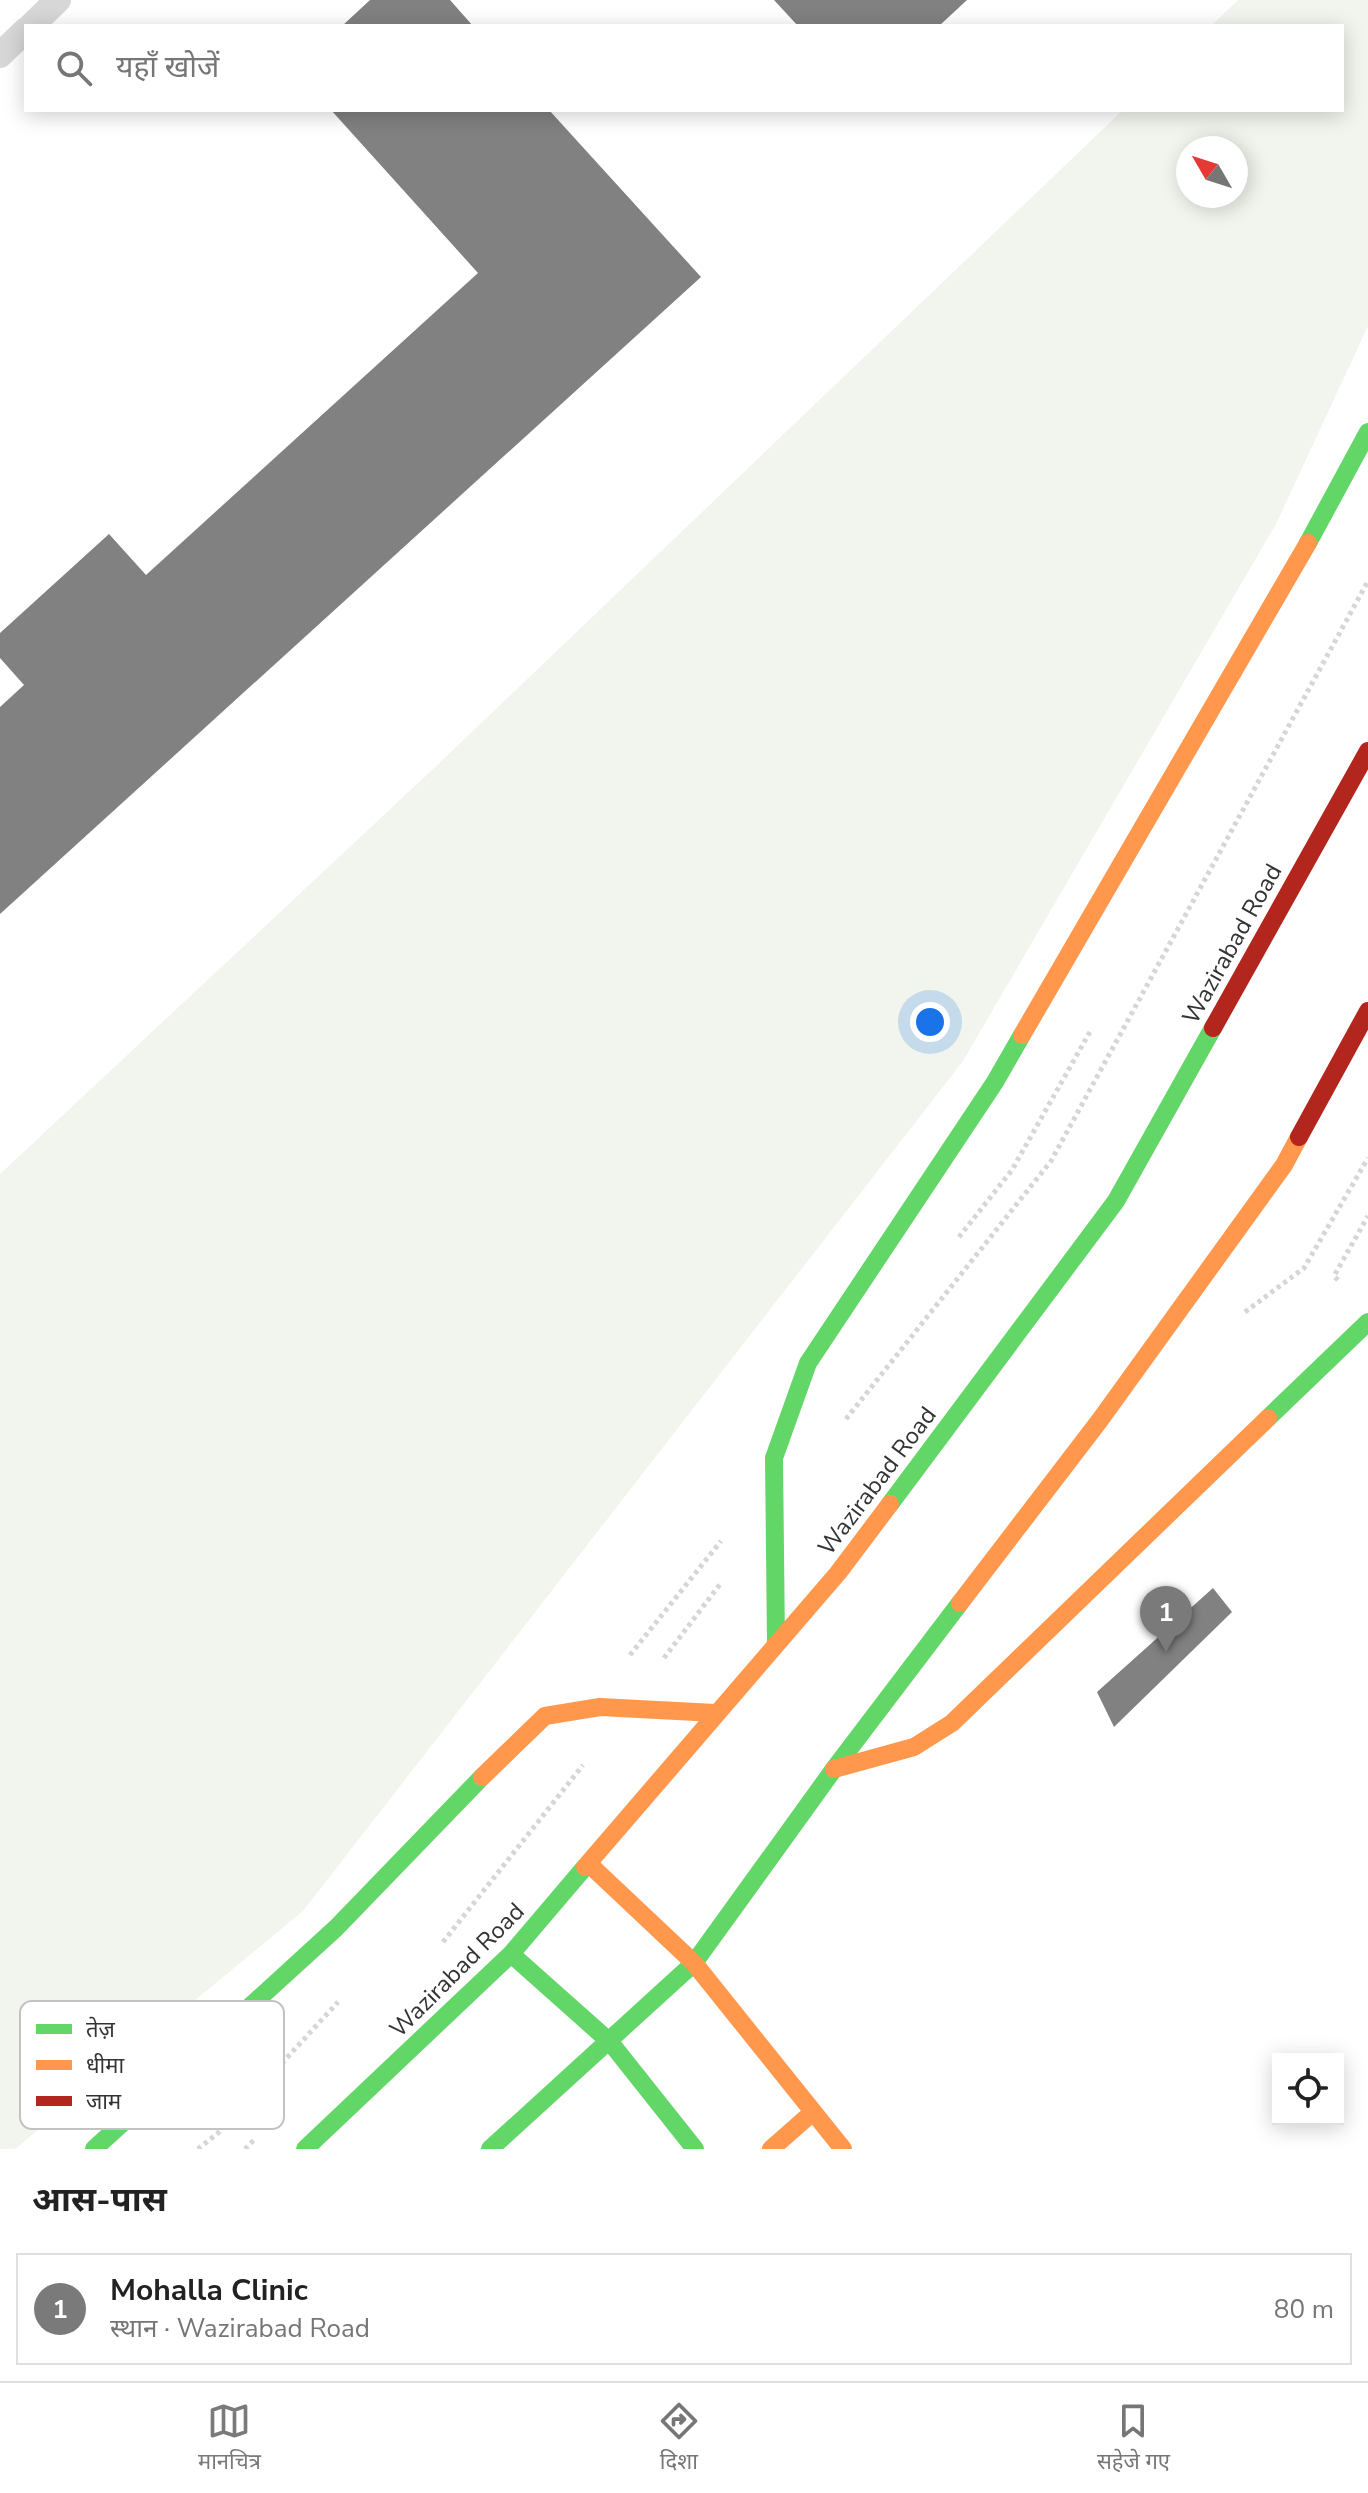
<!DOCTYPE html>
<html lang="hi">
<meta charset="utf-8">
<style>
:root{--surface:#fff;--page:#f6f6f6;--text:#222;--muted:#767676;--line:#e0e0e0;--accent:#7a7a7a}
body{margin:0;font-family:"Nunito Sans","Noto Sans Devanagari",sans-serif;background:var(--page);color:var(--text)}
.controls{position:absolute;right:24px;bottom:24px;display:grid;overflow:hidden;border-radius:0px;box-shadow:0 4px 20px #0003}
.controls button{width:72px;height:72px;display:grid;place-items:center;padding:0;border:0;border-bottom:2px solid var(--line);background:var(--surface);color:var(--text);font:40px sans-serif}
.compass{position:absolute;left:1176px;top:136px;width:72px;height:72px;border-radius:50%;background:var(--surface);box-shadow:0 4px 20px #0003;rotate:309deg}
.you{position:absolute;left:930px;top:1022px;width:28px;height:28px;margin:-20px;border:6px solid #fff;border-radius:50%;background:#1a73e8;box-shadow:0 0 0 12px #1a73e833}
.badge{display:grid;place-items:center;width:52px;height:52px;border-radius:50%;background:var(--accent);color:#fff;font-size:26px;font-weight:700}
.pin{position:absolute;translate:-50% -66px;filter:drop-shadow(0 2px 4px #0008)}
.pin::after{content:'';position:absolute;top:42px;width:28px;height:24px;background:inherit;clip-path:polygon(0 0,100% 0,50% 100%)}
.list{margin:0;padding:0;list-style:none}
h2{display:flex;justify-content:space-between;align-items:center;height:104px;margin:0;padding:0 32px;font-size:34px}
h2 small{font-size:26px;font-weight:400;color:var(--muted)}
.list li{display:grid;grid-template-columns:52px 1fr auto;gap:24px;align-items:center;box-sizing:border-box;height:112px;margin:0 16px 16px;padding:0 16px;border:2px solid var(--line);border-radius:0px}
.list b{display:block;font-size:30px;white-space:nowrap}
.list p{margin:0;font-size:26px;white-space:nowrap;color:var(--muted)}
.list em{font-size:26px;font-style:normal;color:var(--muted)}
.icon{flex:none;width:44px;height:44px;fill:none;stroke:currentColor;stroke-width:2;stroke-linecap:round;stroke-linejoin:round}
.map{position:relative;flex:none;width:1368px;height:2149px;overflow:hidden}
.search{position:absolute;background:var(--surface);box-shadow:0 4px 20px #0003;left:24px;right:24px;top:24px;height:88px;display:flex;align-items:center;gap:20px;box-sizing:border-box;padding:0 28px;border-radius:0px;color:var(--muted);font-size:30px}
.sheet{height:232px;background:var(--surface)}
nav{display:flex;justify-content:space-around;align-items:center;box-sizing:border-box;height:112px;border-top:2px solid var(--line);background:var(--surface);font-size:22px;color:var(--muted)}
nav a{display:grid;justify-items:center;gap:4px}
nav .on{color:var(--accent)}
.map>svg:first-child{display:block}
.green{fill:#f1f5ed;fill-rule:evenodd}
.building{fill:#818181}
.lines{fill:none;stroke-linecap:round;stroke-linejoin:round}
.path{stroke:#d6d6d6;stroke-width:5;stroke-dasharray:4 4;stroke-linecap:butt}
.lane{stroke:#d7d7d7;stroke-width:26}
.fast{stroke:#63d668;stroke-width:18}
.slow{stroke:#ff974d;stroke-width:18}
.jam{stroke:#b3261e;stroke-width:18}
.labels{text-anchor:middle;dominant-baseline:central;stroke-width:8;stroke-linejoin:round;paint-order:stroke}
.street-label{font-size:24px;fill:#333;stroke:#fff}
.key{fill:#fff;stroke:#c2c2c2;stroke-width:2}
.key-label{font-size:22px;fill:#333}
</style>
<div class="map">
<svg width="1368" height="2149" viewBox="0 0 1368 2149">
<rect width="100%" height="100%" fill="#fff"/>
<path class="green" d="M 1238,0 L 1368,0 L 1368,326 L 1276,524 L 963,1061 L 303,1911 L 15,2149 L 0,2149 L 0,1174 L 431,771 L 1123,110 L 1342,110 L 1342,26 L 1211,26 ZM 1188,148 L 1236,148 L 1236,196 L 1188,196 Z"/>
<path class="building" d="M 370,0 L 450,0 L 473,26 L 342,26 Z
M 774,0 L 967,0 L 939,26 L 798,26 Z
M 331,110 L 549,110 L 701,277 L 0,914 L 0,707 L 24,685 L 0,658 L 0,633 L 109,534 L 146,575 L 478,273 Z
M 1213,1588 L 1232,1612 L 1114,1727 L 1097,1692 Z"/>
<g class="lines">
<path class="path" d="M 959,1237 L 1012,1170 L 1091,1030
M 1338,1280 L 1334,1276 L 1368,1216
M 1245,1312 L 1304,1268 L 1368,1158
M 846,1419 L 1051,1161 L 1368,581
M 630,1655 L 721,1541
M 664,1658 L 721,1583
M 443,1942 L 583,1765
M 198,2149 L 218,2133 L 338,2002
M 245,2149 L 254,2140"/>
<path class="lane" d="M 31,26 L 58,0
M 0,55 L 26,30"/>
<path class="fast" d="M 1308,543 L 1368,432
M 1268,1418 L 1368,1322
M 890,1504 L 1116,1201 L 1213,1028
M 776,1643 L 774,1458 L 808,1363 L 995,1082 L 1022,1035
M 511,1954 L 610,2042 L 695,2149
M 94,2149 L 336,1928 L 482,1777
M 305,2149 L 511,1954 L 585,1867
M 490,2149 L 694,1963 L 834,1769 L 960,1603"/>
<path class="slow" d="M 1022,1035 L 1308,543
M 960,1603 L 1100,1420 L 1284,1165 L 1299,1137
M 834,1769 L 914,1747 L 952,1723 L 1268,1418
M 482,1777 L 545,1716 L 600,1707 L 715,1713
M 590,1865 L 694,1963 L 843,2149
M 585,1867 L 838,1573 L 890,1504
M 771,2149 L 813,2112"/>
<path class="jam" d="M 1213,1028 L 1368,751
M 1299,1137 L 1368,1011"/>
</g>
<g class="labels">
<g class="street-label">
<text transform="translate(1232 944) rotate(-61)">Wazirabad Road</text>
<text transform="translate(877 1481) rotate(-53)">Wazirabad Road</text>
<text transform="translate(457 1970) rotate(-45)">Wazirabad Road</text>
</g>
</g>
<rect x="20" y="2001" width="264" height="128" rx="12" class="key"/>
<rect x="36" y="2024" width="36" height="10" fill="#63d668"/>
<rect x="36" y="2060" width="36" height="10" fill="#ff974d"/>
<rect x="36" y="2096" width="36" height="10" fill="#b3261e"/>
<g class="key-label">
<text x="86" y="2037">तेज़</text>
<text x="86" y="2073">धीमा</text>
<text x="86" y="2109">जाम</text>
</g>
</svg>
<div class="controls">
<button><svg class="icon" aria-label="locate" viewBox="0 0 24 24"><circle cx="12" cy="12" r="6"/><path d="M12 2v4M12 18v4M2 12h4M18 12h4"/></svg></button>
</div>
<svg class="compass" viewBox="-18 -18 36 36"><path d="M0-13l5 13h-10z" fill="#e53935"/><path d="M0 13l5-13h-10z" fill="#767676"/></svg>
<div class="you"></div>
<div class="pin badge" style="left:1166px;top:1652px">1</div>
<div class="search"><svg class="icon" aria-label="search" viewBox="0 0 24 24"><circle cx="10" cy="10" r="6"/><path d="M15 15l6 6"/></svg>यहाँ खोजें</div>
</div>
<section class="sheet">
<h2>आस-पास<small></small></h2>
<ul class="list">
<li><span class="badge">1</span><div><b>Mohalla Clinic</b><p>स्थान · Wazirabad Road</p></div><em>80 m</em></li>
</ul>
</section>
<nav>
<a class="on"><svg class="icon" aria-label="map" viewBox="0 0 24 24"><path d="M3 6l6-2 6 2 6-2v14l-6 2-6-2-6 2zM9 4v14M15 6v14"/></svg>मानचित्र</a>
<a><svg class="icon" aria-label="directions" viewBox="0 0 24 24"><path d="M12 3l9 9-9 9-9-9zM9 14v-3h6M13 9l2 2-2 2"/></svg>दिशा</a>
<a><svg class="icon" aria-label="saved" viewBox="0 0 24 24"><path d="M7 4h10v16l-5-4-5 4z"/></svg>सहेजे गए</a>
</nav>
